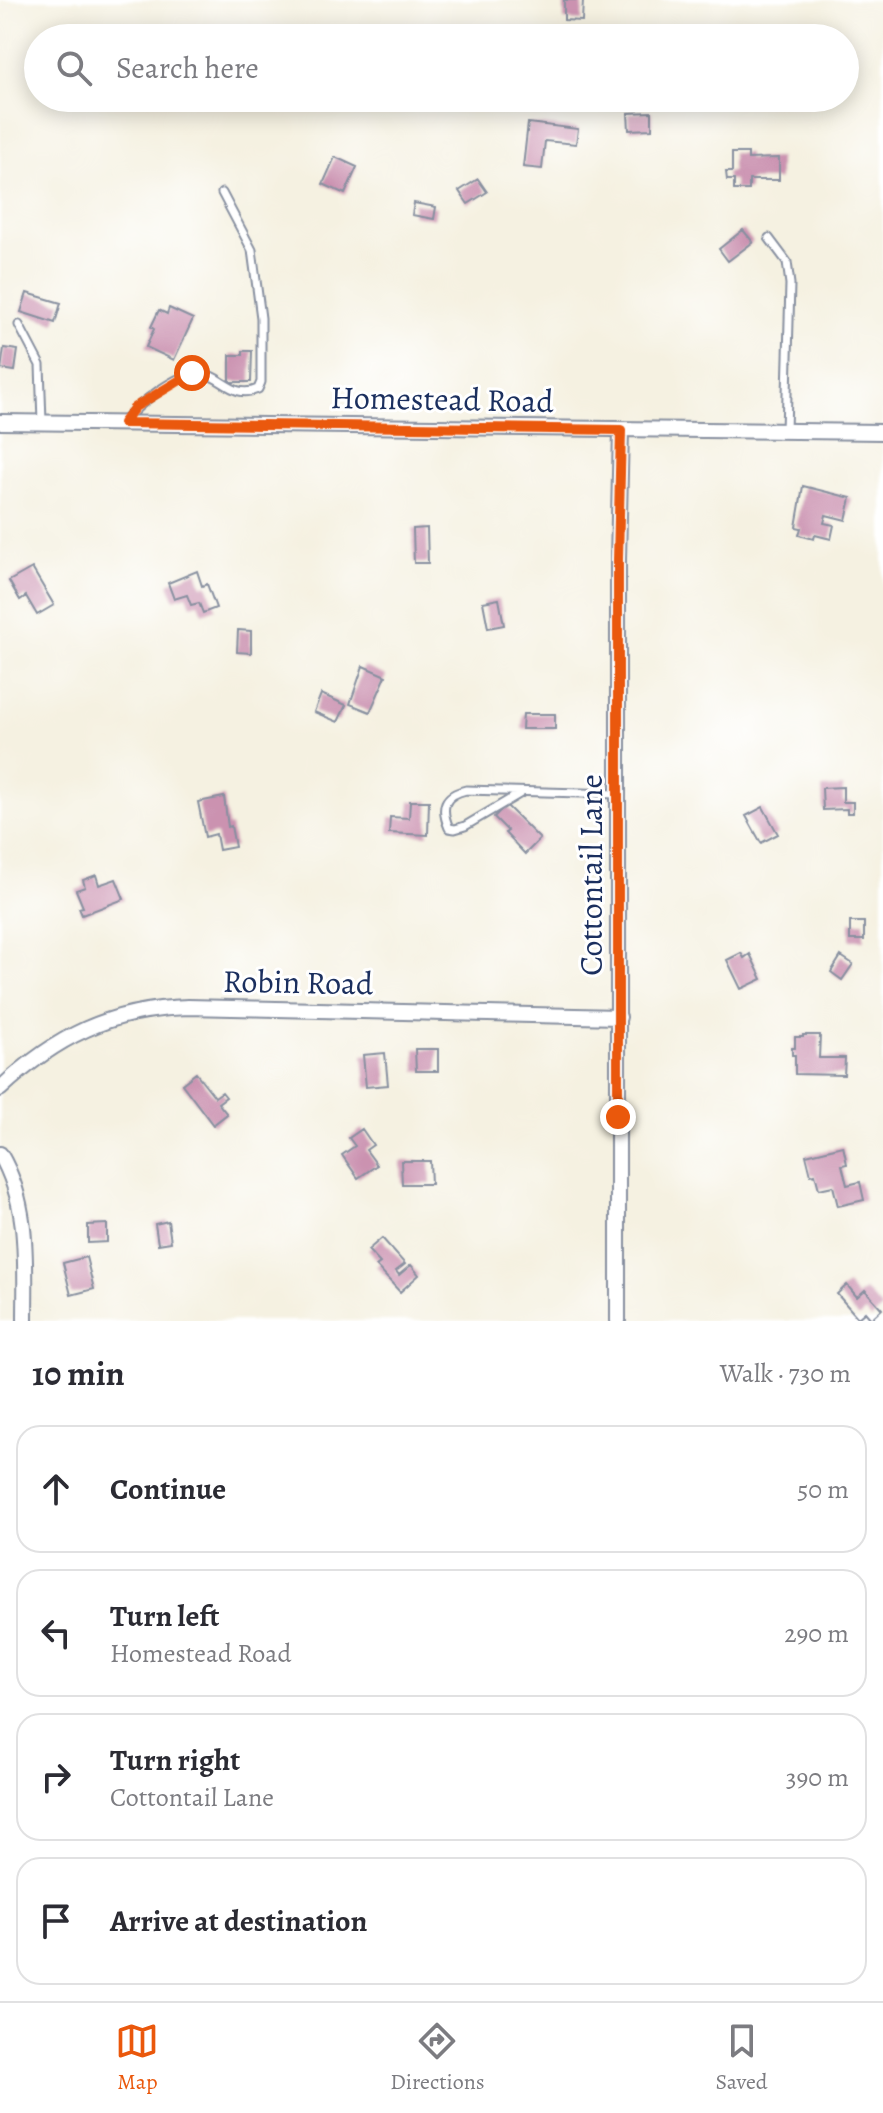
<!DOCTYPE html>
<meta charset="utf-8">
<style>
:root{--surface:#fff;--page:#f2f2f3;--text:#2b2b33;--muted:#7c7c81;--line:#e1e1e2;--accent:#ea580c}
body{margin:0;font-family:Alegreya,serif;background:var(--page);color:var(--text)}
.stop{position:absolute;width:24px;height:24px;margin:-18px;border:6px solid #ea580c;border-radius:50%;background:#fff}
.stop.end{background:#ea580c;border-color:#fff;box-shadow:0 2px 8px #0008}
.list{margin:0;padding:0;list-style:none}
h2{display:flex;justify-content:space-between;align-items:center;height:104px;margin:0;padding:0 32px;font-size:34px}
h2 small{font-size:26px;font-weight:400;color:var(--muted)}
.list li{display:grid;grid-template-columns:52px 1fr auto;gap:24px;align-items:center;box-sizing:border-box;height:128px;margin:0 16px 16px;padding:0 16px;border:2px solid var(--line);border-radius:24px}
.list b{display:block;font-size:30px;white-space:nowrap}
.list p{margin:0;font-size:26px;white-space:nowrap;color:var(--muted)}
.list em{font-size:26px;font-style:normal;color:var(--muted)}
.icon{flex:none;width:44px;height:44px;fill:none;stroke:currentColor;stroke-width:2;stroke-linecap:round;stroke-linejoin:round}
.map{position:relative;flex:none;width:883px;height:1321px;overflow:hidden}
.search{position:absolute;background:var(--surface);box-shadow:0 4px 20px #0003;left:24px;right:24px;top:24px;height:88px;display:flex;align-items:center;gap:20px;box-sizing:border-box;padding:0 28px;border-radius:44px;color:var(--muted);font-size:30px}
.sheet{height:680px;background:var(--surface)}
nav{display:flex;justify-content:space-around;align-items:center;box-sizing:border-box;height:112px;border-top:2px solid var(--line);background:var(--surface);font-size:22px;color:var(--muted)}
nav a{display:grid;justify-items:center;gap:4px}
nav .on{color:var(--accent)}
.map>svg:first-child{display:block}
.building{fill:#cb92b0}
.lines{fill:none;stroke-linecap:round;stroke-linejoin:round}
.lane-casing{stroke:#8890a0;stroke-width:11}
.street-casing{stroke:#8890a0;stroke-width:18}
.lane{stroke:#fff;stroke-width:7}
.street{stroke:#fff;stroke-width:14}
.route{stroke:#ea580c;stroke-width:10}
.labels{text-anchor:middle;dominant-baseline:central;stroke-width:6;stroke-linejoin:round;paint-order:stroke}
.street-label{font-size:32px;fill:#1b2f5e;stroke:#fff}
</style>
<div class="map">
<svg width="883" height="1321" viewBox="0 0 883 1321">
<rect width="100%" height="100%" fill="#fff"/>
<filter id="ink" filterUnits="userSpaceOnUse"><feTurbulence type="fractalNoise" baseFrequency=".0125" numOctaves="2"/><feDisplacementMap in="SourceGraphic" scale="16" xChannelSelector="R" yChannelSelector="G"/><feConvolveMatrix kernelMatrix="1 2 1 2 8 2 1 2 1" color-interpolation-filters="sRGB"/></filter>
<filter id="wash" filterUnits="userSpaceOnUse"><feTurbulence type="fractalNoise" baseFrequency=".006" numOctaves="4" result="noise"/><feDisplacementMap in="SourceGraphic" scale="32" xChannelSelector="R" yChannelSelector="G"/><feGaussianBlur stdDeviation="1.8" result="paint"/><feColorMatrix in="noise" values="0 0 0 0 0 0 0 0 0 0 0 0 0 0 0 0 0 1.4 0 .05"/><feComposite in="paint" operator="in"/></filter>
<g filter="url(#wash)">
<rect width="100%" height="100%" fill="#f5f1e1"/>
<g id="blocks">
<path class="building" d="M 564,0 L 583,0 L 582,21 L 564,20 Z
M 652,112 L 652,129 L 629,130 L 628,113 Z
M 528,123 L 578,129 L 576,144 L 545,141 L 542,169 L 523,167 Z
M 732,153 L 748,153 L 748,159 L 779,158 L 779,180 L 749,180 L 749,190 L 734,190 L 734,180 L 727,180 L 726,172 L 732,172 Z
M 335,157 L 357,167 L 345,194 L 323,184 Z
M 478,179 L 487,192 L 468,204 L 459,191 Z
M 414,203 L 436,207 L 434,219 L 412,215 Z
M 743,230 L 753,242 L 728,261 L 719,249 Z
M 27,293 L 61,303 L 55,323 L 21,312 Z
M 169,308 L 193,319 L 174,360 L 146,347 L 154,329 L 151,327 L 159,310 L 167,314 Z
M 4,348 L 18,350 L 15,371 L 1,369 Z
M 243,351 L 252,351 L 251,382 L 230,382 L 230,355 L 243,355 Z
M 803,486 L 851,498 L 846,520 L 826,515 L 824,523 L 834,525 L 831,539 L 815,535 L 814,539 L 799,535 L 801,528 L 796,527 Z
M 427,528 L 428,563 L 414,563 L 413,529 Z
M 32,568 L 54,605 L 37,615 L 26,596 L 20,600 L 9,581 Z
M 197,571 L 202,586 L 207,584 L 216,608 L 203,613 L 199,603 L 191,605 L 187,595 L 174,599 L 168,583 Z
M 499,599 L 504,625 L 488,628 L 483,602 Z
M 238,630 L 251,631 L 251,653 L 237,652 Z
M 363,666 L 386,676 L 370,712 L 350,704 Z
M 321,694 L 346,705 L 338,722 L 314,712 Z
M 523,714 L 555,714 L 555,729 L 522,729 Z
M 843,787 L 843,802 L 853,802 L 853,813 L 847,813 L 847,809 L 823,810 L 822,788 Z
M 224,797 L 228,827 L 231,826 L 235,847 L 219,850 L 216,834 L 205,837 L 198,802 Z
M 410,801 L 429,801 L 428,835 L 389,833 L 390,817 L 409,818 Z
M 506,805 L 540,839 L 525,854 L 505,833 L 508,831 L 494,817 Z
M 763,807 L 778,834 L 761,843 L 746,816 Z
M 96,875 L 99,885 L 116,879 L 124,899 L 82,915 L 79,908 L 83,907 L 76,890 L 85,887 L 83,880 Z
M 850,922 L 864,922 L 864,940 L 850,940 Z
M 741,953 L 744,958 L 750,954 L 762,979 L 741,989 L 727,960 Z
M 841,956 L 853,964 L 842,980 L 831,972 Z
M 803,1035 L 820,1035 L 819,1058 L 845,1058 L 844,1075 L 795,1074 L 795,1055 L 792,1055 L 792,1048 L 795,1048 L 795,1037 L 803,1037 Z
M 415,1049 L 438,1049 L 438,1071 L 416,1071 Z
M 385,1053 L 388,1085 L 366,1087 L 363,1055 Z
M 196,1073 L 215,1097 L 222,1092 L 226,1097 L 218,1103 L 227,1114 L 213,1125 L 182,1084 Z
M 362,1129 L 373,1145 L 366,1150 L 377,1165 L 358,1178 L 342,1155 L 355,1146 L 349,1138 Z
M 843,1146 L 847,1164 L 842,1165 L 847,1185 L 860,1182 L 864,1200 L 838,1206 L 833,1186 L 819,1189 L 815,1174 L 811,1175 L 806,1155 Z
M 401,1161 L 430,1161 L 431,1184 L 402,1184 Z
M 168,1221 L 171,1242 L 158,1244 L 155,1224 Z
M 107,1224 L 107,1242 L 88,1243 L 88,1225 Z
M 382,1238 L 405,1264 L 396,1271 L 399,1275 L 411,1265 L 419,1275 L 400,1292 L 376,1266 L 380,1263 L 368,1250 Z
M 86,1257 L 94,1289 L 71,1295 L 63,1263 Z
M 847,1285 L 857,1297 L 865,1290 L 882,1309 L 871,1319 L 865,1312 L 858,1318 L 837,1294 Z"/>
</g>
</g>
<g filter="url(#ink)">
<use href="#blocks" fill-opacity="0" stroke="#8890a0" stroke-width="2"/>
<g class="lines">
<g class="lane-casing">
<path id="lane" d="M 769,238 L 787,262 L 790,284 L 786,431
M 19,325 L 40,365 L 42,422
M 124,422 C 137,405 179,371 201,373 C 223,376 233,400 258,389 L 261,382 L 261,318 L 252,250 L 222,193
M 521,793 L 465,826 L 455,829 L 449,828 C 440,807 444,795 466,790 L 618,794"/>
</g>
<g class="street-casing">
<path id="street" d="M 0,422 L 883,432
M 0,1089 C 55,1037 111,1009 188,1007 L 619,1017
M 0,1154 C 30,1205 25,1264 25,1321
M 618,1321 L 618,560 L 621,430"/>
</g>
<use href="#lane" class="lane"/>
<use href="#street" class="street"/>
</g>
</g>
<g class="lines" filter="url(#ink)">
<path class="route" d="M 192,373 L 135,407 L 123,423 L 621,430 L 618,560 L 618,1117"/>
</g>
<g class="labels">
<g class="street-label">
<text transform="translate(442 399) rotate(1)">Homestead Road</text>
<text transform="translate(591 875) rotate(-90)">Cottontail Lane</text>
<text transform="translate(298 982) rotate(1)">Robin Road</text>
</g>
</g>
</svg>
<div class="stop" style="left:192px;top:373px"></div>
<div class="stop end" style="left:618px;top:1117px"></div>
<div class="search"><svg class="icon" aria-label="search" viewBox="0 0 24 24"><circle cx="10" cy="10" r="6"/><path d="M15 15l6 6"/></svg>Search here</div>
</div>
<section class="sheet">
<h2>10 min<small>Walk · 730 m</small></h2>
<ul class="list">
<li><svg class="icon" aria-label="ahead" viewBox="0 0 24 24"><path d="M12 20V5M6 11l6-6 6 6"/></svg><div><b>Continue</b></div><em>50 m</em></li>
<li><svg class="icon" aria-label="left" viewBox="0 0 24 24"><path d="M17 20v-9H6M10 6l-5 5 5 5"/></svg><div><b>Turn left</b><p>Homestead Road</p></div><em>290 m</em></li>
<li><svg class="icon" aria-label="right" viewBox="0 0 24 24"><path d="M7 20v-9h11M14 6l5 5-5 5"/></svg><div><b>Turn right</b><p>Cottontail Lane</p></div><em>390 m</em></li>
<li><svg class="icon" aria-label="arrive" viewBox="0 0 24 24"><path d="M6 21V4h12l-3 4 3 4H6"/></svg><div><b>Arrive at destination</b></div></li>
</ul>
</section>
<nav>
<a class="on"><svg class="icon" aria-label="map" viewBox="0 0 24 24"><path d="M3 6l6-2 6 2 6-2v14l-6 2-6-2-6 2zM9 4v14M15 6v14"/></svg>Map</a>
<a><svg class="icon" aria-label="directions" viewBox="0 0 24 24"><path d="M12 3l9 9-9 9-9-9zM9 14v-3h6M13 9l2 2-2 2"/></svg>Directions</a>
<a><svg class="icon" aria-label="saved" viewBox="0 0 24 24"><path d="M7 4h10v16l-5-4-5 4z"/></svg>Saved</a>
</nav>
